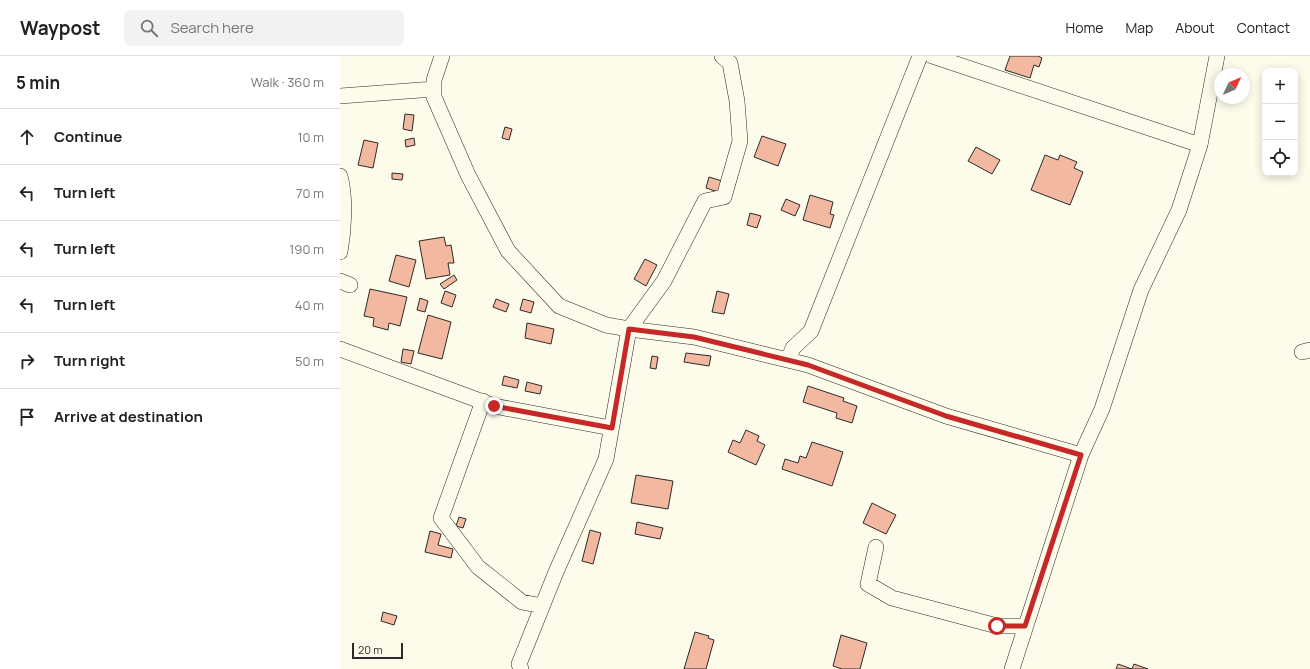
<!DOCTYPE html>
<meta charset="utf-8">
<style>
:root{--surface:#fff;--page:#f2f2f2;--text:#222;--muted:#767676;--line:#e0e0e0}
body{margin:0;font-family:Manrope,sans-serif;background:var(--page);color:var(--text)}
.controls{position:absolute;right:12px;top:12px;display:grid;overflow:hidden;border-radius:8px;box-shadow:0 2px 10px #0003}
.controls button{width:36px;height:36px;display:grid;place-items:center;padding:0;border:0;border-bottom:1px solid var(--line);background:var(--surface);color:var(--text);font:20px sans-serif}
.compass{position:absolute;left:874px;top:12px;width:36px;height:36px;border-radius:50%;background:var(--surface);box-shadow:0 2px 10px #0003;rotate:46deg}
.scale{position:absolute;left:12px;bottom:10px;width:51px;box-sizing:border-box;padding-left:4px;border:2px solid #2b2b2b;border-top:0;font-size:11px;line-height:14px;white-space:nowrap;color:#2b2b2b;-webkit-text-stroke:3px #fdfbea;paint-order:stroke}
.stop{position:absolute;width:12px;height:12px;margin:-9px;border:3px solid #c62828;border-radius:50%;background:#fff}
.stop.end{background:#c62828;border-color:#fff;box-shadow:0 1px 4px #0008}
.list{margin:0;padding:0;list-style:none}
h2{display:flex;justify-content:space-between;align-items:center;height:52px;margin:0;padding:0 16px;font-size:17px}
h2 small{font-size:13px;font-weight:400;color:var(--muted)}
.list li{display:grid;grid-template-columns:26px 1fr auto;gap:12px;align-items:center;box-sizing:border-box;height:56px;padding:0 16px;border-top:1px solid var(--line)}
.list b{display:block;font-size:15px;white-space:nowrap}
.list em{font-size:13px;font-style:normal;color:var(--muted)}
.icon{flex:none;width:22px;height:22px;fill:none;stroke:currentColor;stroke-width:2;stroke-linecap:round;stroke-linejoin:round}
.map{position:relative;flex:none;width:970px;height:613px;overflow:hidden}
header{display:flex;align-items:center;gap:24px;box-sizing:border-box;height:56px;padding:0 20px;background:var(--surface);border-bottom:1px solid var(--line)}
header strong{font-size:19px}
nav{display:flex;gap:22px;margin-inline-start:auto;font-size:14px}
.search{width:280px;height:36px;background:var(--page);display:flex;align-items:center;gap:10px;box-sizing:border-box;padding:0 14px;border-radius:8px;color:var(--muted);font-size:15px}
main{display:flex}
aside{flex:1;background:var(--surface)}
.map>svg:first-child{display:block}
.building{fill:#f2b8a0;stroke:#2b2b2b}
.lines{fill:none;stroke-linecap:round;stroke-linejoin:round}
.street-casing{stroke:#2b2b2b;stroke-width:16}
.street{stroke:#fdfbea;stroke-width:15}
.route{stroke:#c62828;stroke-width:5}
</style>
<header>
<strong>Waypost</strong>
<div class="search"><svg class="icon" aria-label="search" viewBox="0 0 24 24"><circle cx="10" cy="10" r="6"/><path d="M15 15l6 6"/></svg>Search here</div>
<nav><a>Home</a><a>Map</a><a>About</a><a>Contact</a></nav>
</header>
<main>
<aside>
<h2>5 min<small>Walk · 360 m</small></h2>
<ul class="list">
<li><svg class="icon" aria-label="ahead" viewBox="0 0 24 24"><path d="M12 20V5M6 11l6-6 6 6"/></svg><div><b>Continue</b></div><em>10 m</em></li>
<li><svg class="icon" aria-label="left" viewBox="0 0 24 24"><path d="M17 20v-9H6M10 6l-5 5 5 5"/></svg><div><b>Turn left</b></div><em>70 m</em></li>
<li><svg class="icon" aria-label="left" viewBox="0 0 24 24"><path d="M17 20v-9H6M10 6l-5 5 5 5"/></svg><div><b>Turn left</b></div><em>190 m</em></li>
<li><svg class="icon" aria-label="left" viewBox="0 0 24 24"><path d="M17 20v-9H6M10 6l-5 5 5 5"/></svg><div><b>Turn left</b></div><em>40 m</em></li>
<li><svg class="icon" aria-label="right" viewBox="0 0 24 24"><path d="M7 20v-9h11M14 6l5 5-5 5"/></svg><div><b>Turn right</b></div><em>50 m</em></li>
<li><svg class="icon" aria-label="arrive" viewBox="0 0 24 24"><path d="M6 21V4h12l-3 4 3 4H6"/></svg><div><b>Arrive at destination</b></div></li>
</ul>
</aside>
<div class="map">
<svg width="970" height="613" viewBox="0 0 970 613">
<rect width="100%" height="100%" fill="#fdfbea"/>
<path class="building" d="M 670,0 L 698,0 L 702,2 L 699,11 L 694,9 L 690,22 L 665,14 Z
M 65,58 L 74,59 L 72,75 L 63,73 Z
M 165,71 L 172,73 L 169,84 L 162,82 Z
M 422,80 L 446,88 L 438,110 L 414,101 Z
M 74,82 L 75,89 L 66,91 L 65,84 Z
M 24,84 L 38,87 L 33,112 L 18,109 Z
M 636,91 L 660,104 L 652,118 L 628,105 Z
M 705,99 L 718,104 L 720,99 L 737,106 L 734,112 L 743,116 L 730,149 L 691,134 Z
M 52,117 L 63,118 L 62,124 L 52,123 Z
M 369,121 L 382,125 L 378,136 L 366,132 Z
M 470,139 L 493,146 L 490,158 L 494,159 L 490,172 L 463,164 Z
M 446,143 L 460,149 L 455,160 L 441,154 Z
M 410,157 L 421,160 L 417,172 L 407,169 Z
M 104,181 L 106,190 L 111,189 L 114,207 L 108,207 L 110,219 L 86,223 L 79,185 Z
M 56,199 L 76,204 L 69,231 L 49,225 Z
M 305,203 L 317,209 L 306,230 L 294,223 Z
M 114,219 L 117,224 L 104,233 L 100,228 Z
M 30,233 L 67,241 L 60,270 L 49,267 L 48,274 L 33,270 L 34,262 L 24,260 Z
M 105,235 L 116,239 L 112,251 L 101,247 Z
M 377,235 L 389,238 L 384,258 L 372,256 Z
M 80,242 L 88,245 L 85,256 L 77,254 Z
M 156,243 L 169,248 L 166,256 L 153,251 Z
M 183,243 L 194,246 L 191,257 L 180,254 Z
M 88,259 L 111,266 L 102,303 L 78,297 Z
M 187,267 L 214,273 L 211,288 L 185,282 Z
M 63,293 L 74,295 L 71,308 L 61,306 Z
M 346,297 L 371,300 L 369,310 L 344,306 Z
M 312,300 L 318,301 L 316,313 L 310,312 Z
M 164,320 L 179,324 L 177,332 L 162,329 Z
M 187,326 L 202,330 L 200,338 L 185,335 Z
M 468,330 L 504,342 L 503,345 L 517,350 L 512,367 L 496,362 L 497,357 L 463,346 Z
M 406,374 L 419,380 L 417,385 L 425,389 L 416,409 L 388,396 L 393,384 L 400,387 Z
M 472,386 L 503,396 L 492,430 L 442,413 L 445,403 L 458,407 L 460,400 L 466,402 Z
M 296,419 L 333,425 L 328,453 L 291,447 Z
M 532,447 L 556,459 L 546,478 L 523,467 Z
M 119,461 L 126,463 L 123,472 L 116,470 Z
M 297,466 L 323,472 L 320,483 L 295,478 Z
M 250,474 L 261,477 L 253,508 L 242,505 Z
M 90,475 L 101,478 L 98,489 L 113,493 L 111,502 L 85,496 Z
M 43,556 L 57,560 L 54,569 L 41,565 Z
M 355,576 L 369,580 L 368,582 L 374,584 L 366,613 L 344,613 Z
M 501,579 L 527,587 L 520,613 L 502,613 L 493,610 Z
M 778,608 L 792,613 L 776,613 Z
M 794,608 L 808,613 L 792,613 Z"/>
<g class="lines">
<g class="street-casing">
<path id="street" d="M 102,0 L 94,24 L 94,41 L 128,119 L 168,195 L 219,250 L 266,269 L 289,273 L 324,225 L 365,145 L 384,141 L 400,85 L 397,45 L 390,7 L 382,0
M 592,0 L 860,89
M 0,40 L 94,33
M 0,120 C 6,142 4,174 0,196
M 0,225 L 10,229
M 0,293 L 154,350 L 271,372
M 962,296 L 970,294
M 448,304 L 453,292 L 471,275 L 580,0
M 143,345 L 101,462 L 138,511 L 182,546 L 202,550
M 536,491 L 528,528 L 552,542 L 657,570 L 685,570
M 181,613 L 179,608 L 216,516 L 266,403 L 289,273 L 354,281 L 468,309 L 606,360 L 741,399
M 672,613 L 741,399 L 762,353 L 801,234 L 839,154 L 860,89 L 877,0"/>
</g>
<use href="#street" class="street"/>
</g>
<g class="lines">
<path class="route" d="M 154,350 L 272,372 L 289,273 L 354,281 L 468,309 L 606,360 L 741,399 L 685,570 L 657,570"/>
</g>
</svg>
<div class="controls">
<button>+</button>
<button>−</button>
<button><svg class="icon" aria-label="locate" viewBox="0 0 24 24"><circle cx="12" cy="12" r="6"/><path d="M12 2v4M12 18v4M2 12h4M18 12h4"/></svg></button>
</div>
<svg class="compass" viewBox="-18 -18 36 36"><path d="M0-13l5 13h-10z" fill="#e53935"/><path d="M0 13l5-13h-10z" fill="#767676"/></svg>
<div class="scale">20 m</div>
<div class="stop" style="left:657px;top:570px"></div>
<div class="stop end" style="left:154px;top:350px"></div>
</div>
</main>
